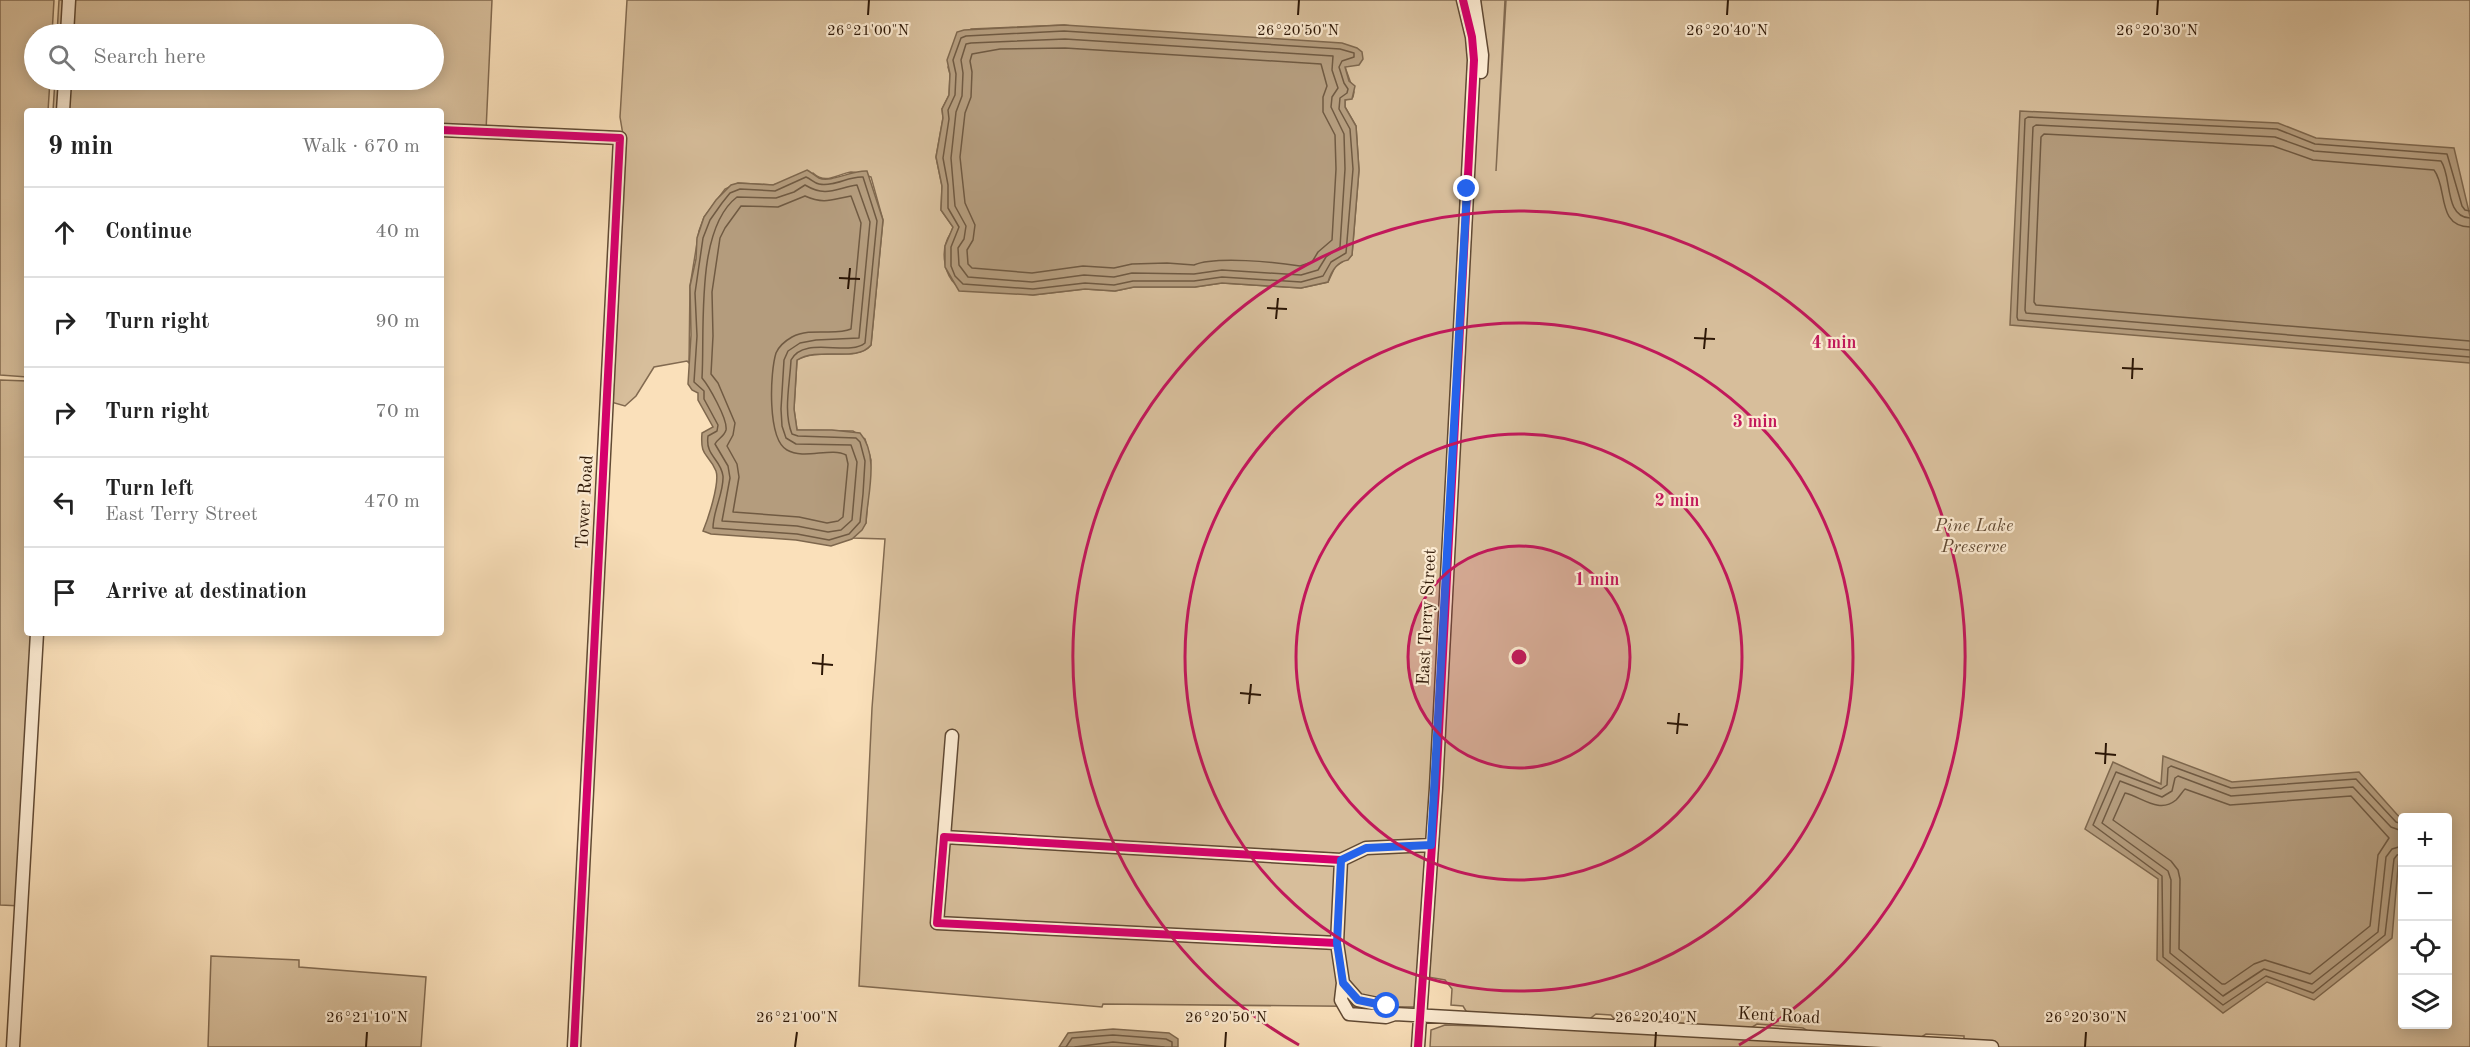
<!DOCTYPE html>
<meta charset="utf-8">
<style>
:root{--surface:#fff;--page:#f6f6f6;--text:#222;--muted:#767676;--line:#e0e0e0}
body{margin:0;font-family:"Old Standard TT",serif;background:var(--page);color:var(--text)}
.controls{position:absolute;right:18px;bottom:18px;display:grid;overflow:hidden;border-radius:6px;box-shadow:0 3px 15px #0003}
.controls button{width:54px;height:54px;display:grid;place-items:center;padding:0;border:0;border-bottom:2px solid var(--line);background:var(--surface);color:var(--text);font:30px sans-serif}
.stop{position:absolute;width:18px;height:18px;margin:-14px;border:4px solid #2563eb;border-radius:50%;background:#fff}
.stop.end{background:#2563eb;border-color:#fff;box-shadow:0 2px 6px #0008}
.list{margin:0;padding:0;list-style:none}
h2{display:flex;justify-content:space-between;align-items:center;height:78px;margin:0;padding:0 24px;font-size:26px}
h2 small{font-size:20px;font-weight:400;color:var(--muted)}
.list li{display:grid;grid-template-columns:39px 1fr auto;gap:18px;align-items:center;box-sizing:border-box;height:90px;padding:0 24px;border-top:2px solid var(--line)}
.list b{display:block;font-size:22px;white-space:nowrap}
.list p{margin:0;font-size:20px;white-space:nowrap;color:var(--muted)}
.list em{font-size:20px;font-style:normal;color:var(--muted)}
.icon{flex:none;width:33px;height:33px;fill:none;stroke:currentColor;stroke-width:2;stroke-linecap:round;stroke-linejoin:round}
.map{position:relative;flex:none;width:2470px;height:1047px;overflow:hidden}
.search{position:absolute;background:var(--surface);box-shadow:0 3px 15px #0003;left:24px;top:24px;width:420px;height:66px;display:flex;align-items:center;gap:15px;box-sizing:border-box;padding:0 21px;border-radius:33px;color:var(--muted);font-size:22px}
.panel{position:absolute;background:var(--surface);box-shadow:0 3px 15px #0003;left:24px;top:108px;width:420px;height:528px;border-radius:6px}
.map>svg:first-child{display:block}
.green{fill:#d7be9b;stroke:#826a50;stroke-width:1.5;fill-rule:evenodd}
.water{fill:#b49c7d;stroke:#7e674d;stroke-width:1.5}
.lines{fill:none;stroke-linecap:round;stroke-linejoin:round}
.shore{stroke:#705a42;stroke-width:1.5}
.minor-casing{stroke:#604933;stroke-width:15}
.minor{stroke:#fcebd2;stroke-width:12}
.cycleway-casing{stroke:#fcebd2;stroke-width:11}
.cycleway{stroke:#d6006c;stroke-width:8}
.route{stroke:#2563eb;stroke-width:8}
.ticks{fill:none;stroke:#2d1706;stroke-width:2}
.ring{fill:none;stroke:#c2185b;stroke-width:3}
.labels{text-anchor:middle;dominant-baseline:central;stroke-width:4.5;stroke-linejoin:round;paint-order:stroke}
.street-label{font-size:18px;fill:#2d1706;stroke:#fcebd2}
.park-label{font-size:18px;font-style:italic;fill:#604933;stroke:#fcebd2}
.ticks-label{font-size:15px;text-anchor:middle;fill:#2d1706;stroke:#fcebd2;stroke-width:4.5;stroke-linejoin:round;paint-order:stroke}
.centre{fill:#c2185b;stroke:#fcebd2;stroke-width:3}
.ring-label{font-size:18px;text-anchor:middle;font-weight:bold;fill:#c2185b;stroke:#fcebd2;stroke-width:4.5;stroke-linejoin:round;paint-order:stroke}
</style>
<div class="map">
<svg width="2470" height="1047" viewBox="0 0 2470 1047">
<rect width="100%" height="100%" fill="#fae0ba"/>
<filter id="stains"><feTurbulence type="fractalNoise" baseFrequency=".00333" numOctaves="4"/><feColorMatrix values="0 0 0 0 .2 0 0 0 0 .09 0 0 0 0 .02 0 0 0 .5 -.17"/></filter>
<radialGradient id="worn" r=".72"><stop offset=".6" stop-color="#630" stop-opacity="0"/><stop offset="1" stop-color="#630" stop-opacity=".3"/></radialGradient>
<path class="green" d="M 0,0 L 54,0 L 52,34 L 34,34 L 34,80 L 50,80 L 48,111 L 27,111 L 27,377 L 0,375 Z
M 59,0 L 492,0 L 486,131 L 441,128 L 441,111 L 53,111 L 55,80 L 434,80 L 434,34 L 57,34 Z
M 627,0 L 1471,0 L 1430,787 L 1415,1007 L 1103,1004 L 1102,1007 L 859,986 L 872,708 L 885,539 L 853,538 L 866,523 L 871,460 L 865,439 L 853,431 L 797,430 L 794,409 L 797,360 C 818,347 857,362 871,345 L 883,220 L 871,177 C 865,175 857,172 851,172 C 837,174 826,185 813,173 L 773,185 L 738,183 L 725,189 L 704,217 L 699,231 L 690,286 L 689,363 L 687,361 L 654,367 L 636,396 L 625,406 L 611,402 L 623,135 L 620,117 ZM 1064,25 L 1352,64 L 1345,67 L 1354,92 L 1353,97 L 1345,100 L 1345,107 L 1356,126 L 1359,170 L 1352,255 L 1335,267 L 1328,282 L 1301,288 L 1222,283 L 1195,287 L 1134,287 L 1115,291 L 1085,289 L 1033,295 L 956,285 C 945,275 941,254 947,240 C 949,235 952,233 953,227 L 941,210 L 942,186 L 936,157 L 943,118 L 942,109 L 949,95 L 950,74 L 948,67 L 971,29 Z
M 1481,0 L 1505,0 L 1496,171 L 1506,0 L 2470,0 L 2470,1047 L 1976,1047 L 1964,1046 L 1964,1036 L 1926,1034 L 1912,1043 L 1818,1037 L 1803,1028 L 1757,1024 L 1746,1031 L 1621,1026 L 1611,1015 L 1596,1014 L 1587,1021 L 1469,1016 L 1463,1006 L 1451,1005 L 1452,989 L 1445,980 L 1428,977 L 1441,788 ZM 2402,818 L 2448,818 L 2448,1024 L 2402,1024 Z
M 0,380 L 27,381 L 27,633 L 39,633 L 22,906 L 0,905 Z
M 211,956 L 299,960 L 299,967 L 426,977 L 421,1047 L 208,1047 Z
M 1445,1025 L 1608,1030 L 1912,1047 L 1430,1047 L 1431,1030 Z"/>
<path class="water" d="M 1064,25 L 1342,43 L 1357,48 L 1362,52 L 1363,59 L 1359,65 L 1345,67 L 1349,81 L 1355,86 L 1352,99 L 1345,100 L 1345,107 L 1356,126 L 1359,170 L 1352,255 L 1348,260 C 1336,262 1331,272 1328,282 L 1301,288 L 1222,283 L 1195,287 L 1134,287 L 1115,291 L 1085,289 L 1033,295 L 959,291 L 945,267 L 945,246 L 953,227 L 941,210 L 942,186 L 936,157 L 943,118 L 942,109 L 949,95 L 950,74 L 947,60 L 957,32 L 964,30 Z
M 2020,111 L 2278,123 L 2316,138 L 2454,148 L 2470,216 L 2470,363 L 2010,325 Z
M 807,170 C 811,172 815,176 819,178 C 831,183 852,170 867,171 L 883,220 L 871,345 C 857,363 818,346 797,360 L 794,409 L 797,430 L 832,430 L 860,433 C 880,456 867,496 866,523 L 862,530 L 852,539 L 831,546 L 796,540 L 711,534 L 703,531 C 708,519 720,483 716,471 C 708,452 700,458 702,433 L 713,427 L 698,400 L 698,393 L 692,390 L 688,384 L 691,335 L 690,286 L 696,259 L 697,238 L 704,217 L 716,200 L 731,185 L 738,183 L 773,185 Z
M 2163,756 L 2232,782 L 2359,772 L 2402,820 L 2392,938 L 2314,1000 L 2267,982 L 2223,1013 L 2157,960 L 2158,879 L 2085,829 L 2113,762 L 2161,784 Z
M 1113,1029 L 1169,1033 L 1178,1039 L 1178,1047 L 1059,1047 L 1068,1033 Z"/>
<g class="lines">
<path class="shore" d="M 1064,31 L 1340,49 L 1354,53 L 1354,57 L 1342,61 L 1339,67 L 1344,83 L 1348,89 L 1347,93 L 1340,98 L 1339,109 L 1350,129 L 1353,169 L 1346,253 L 1331,262 L 1323,276 L 1301,282 L 1222,277 L 1194,281 L 1133,281 L 1114,285 L 1085,283 L 1033,289 L 963,284 L 955,276 L 951,266 L 951,247 L 959,227 L 948,208 L 948,185 L 943,158 L 949,119 L 948,110 L 955,95 L 956,74 L 953,60 L 961,38 L 966,36 Z
M 1065,39 L 1333,56 L 1332,70 L 1338,88 L 1332,97 L 1331,107 L 1344,134 L 1345,169 L 1340,247 L 1326,257 L 1318,270 L 1301,275 L 1222,270 L 1194,274 L 1132,273 L 1114,277 L 1084,275 L 1032,282 L 968,277 L 959,265 L 958,248 L 964,239 L 966,226 L 955,206 L 951,158 L 956,112 L 962,96 L 963,73 L 961,60 L 966,44 L 971,43 Z
M 1065,48 L 1321,64 L 1327,86 L 1323,97 L 1323,112 L 1335,135 L 1336,169 L 1332,240 L 1318,252 L 1312,262 L 1300,266 C 1276,262 1215,256 1194,265 L 1167,263 L 1132,264 L 1114,268 L 1083,266 L 1032,273 L 972,268 L 968,264 L 967,250 L 973,240 L 975,225 L 965,203 L 960,157 L 965,113 L 971,97 L 972,72 L 970,61 L 972,54 L 1000,49 Z
M 806,177 C 811,179 814,183 819,184 C 835,187 848,176 863,177 L 877,221 L 865,343 C 849,357 804,335 791,360 C 790,383 783,412 792,434 L 798,436 L 856,438 L 860,442 L 865,461 L 863,494 L 860,522 L 849,534 L 829,540 L 797,534 L 713,528 C 713,510 724,493 723,476 C 721,459 705,456 708,436 L 717,431 L 718,425 L 704,399 L 704,391 L 694,382 L 697,336 L 695,293 L 703,238 L 710,220 L 722,203 L 730,193 L 740,189 L 775,191 Z
M 805,185 C 827,198 836,188 857,185 L 870,222 L 859,338 L 816,340 L 800,343 L 788,351 L 784,360 L 781,409 L 782,426 L 786,438 L 796,444 L 851,445 L 857,462 L 852,520 L 841,530 L 828,532 L 797,526 L 722,521 L 730,478 L 728,466 L 715,444 C 717,439 724,437 726,430 C 728,419 708,385 702,378 C 705,329 695,229 737,197 L 776,198 L 794,192 Z
M 805,196 C 825,205 833,199 851,196 L 861,223 L 851,329 C 835,336 811,327 792,337 C 785,341 779,346 776,353 C 770,372 767,439 787,450 C 804,460 831,447 846,455 L 848,464 L 843,517 L 838,521 L 827,523 L 799,517 L 733,512 L 739,477 L 737,464 L 727,446 L 733,435 L 735,423 L 718,383 L 711,374 L 713,336 L 712,292 L 720,238 L 725,228 L 741,206 L 778,207 Z
M 2470,211 L 2465,210 L 2462,206 L 2447,154 L 2315,144 L 2277,129 L 2028,117 L 2025,119 L 2017,317 L 2018,320 L 2470,357
M 2470,218 C 2444,217 2452,176 2441,161 L 2314,151 L 2275,137 L 2036,125 L 2033,127 L 2025,310 L 2026,313 L 2470,350
M 2470,227 C 2436,226 2448,188 2434,170 L 2313,160 L 2273,146 L 2044,134 L 2041,137 L 2034,302 L 2036,305 L 2470,341
M 2185,789 L 2230,805 L 2351,796 L 2389,838 L 2378,855 L 2370,926 L 2310,974 L 2265,960 L 2254,964 L 2225,984 L 2222,984 L 2179,949 L 2180,879 L 2178,870 L 2171,861 L 2113,820 L 2125,793 C 2142,797 2159,814 2176,800 C 2180,796 2182,792 2185,789 Z
M 2402,824 L 2396,822 L 2356,779 L 2231,788 L 2171,766 L 2168,768 L 2167,785 L 2161,789 L 2116,772 L 2093,825 L 2162,876 L 2163,957 L 2223,1005 L 2266,976 L 2313,993 L 2385,935 L 2394,859 L 2397,855 L 2402,854
M 2402,831 L 2391,827 L 2353,787 L 2231,796 L 2178,776 L 2175,778 L 2172,791 L 2162,797 L 2120,781 L 2102,823 L 2168,871 L 2171,880 L 2170,953 L 2223,996 L 2264,969 L 2312,984 L 2378,932 L 2386,857 L 2392,849 L 2402,846
M 1066,1047 L 1072,1038 L 1113,1035 L 1166,1039 L 1172,1042 L 1172,1047
M 1075,1047 L 1113,1042 L 1164,1047"/>
<g class="minor-casing">
<path id="minor" d="M 1474,0 L 1482,55 L 1481,72
M 67,34 L 69,0
M 63,111 L 65,80
M 441,130 L 620,138 L 574,1047
M 944,837 L 952,736
M 1431,845 L 1366,848 L 1341,860 L 1337,943 L 1343,983 L 1358,1000 L 1387,1006 L 1395,1014 L 1992,1047
M 1337,943 L 937,923 L 944,837 L 1341,860
M 1343,983 L 1341,1000 L 1349,1014 L 1386,1017 L 1395,1014
M 13,1047 L 37,633
M 1418,1047 L 1436,788 L 1474,60 L 1472,37 L 1463,0"/>
</g>
<use href="#minor" class="minor"/>
<g class="cycleway-casing">
<path id="cycleway" d="M 441,130 L 620,138 L 574,1047
M 1337,943 L 937,923 L 944,837 L 1341,860
M 1418,1047 L 1436,788 L 1474,60 L 1472,37 L 1463,0"/>
</g>
<use href="#cycleway" class="cycleway"/>
</g>
<g class="lines">
<path class="route" d="M 1387,1006 L 1358,1000 L 1343,983 L 1337,943 L 1341,860 L 1366,848 L 1431,845 L 1467,189"/>
</g>
<path class="ticks" d="M 868,15 L 869,0M 1298,15 L 1299,0M 1727,15 L 1728,0M 2157,15 L 2158,0M 839,278 L 860,279M 848,289 L 850,268M 1267,308 L 1287,309M 1276,319 L 1278,298M 1694,338 L 1715,339M 1704,349 L 1706,328M 2122,368 L 2143,369M 2132,379 L 2133,358M 812,663 L 833,665M 822,675 L 823,654M 1240,693 L 1261,695M 1249,704 L 1251,684M 1667,723 L 1688,725M 1677,734 L 1679,713M 2095,753 L 2116,755M 2105,764 L 2106,743M 366,1047 L 367,1032M 795,1047 L 797,1032M 1225,1047 L 1226,1032M 1655,1047 L 1656,1032M 2085,1047 L 2086,1032"/>
<circle cx="1519" cy="657" r="111" fill="#c2185b" fill-opacity=".12"/>
<g class="ring">
<circle cx="1519" cy="657" r="111"/>
<circle cx="1519" cy="657" r="223"/>
<circle cx="1519" cy="657" r="334"/>
<path d="M1299 1045A446 446 0 1 1 1739 1045"/>
</g>
<g class="labels">
<g class="street-label">
<text transform="translate(585 502) rotate(-87)">Tower Road</text>
<text transform="translate(1427 617) rotate(-87)">East Terry Street</text>
<text transform="translate(1779 1016) rotate(3)">Kent Road</text>
</g>
<g class="park-label">
<text x="1974" y="526">Pine Lake<tspan x="1974" dy="21">Preserve</tspan></text>
</g>
</g>
<g class="ticks-label">
<text x="868" y="35">26°21'00"N</text>
<text x="1298" y="35">26°20'50"N</text>
<text x="1727" y="35">26°20'40"N</text>
<text x="2157" y="35">26°20'30"N</text>
<text x="367" y="1022">26°21'10"N</text>
<text x="797" y="1022">26°21'00"N</text>
<text x="1226" y="1022">26°20'50"N</text>
<text x="1656" y="1022">26°20'40"N</text>
<text x="2086" y="1022">26°20'30"N</text>
</g>
<circle cx="1519" cy="657" r="9" class="centre"/>
<g class="ring-label">
<text x="1834" y="348">4 min</text>
<text x="1755" y="427">3 min</text>
<text x="1677" y="506">2 min</text>
<text x="1597" y="585">1 min</text>
</g>
<rect width="100%" height="100%" filter="url(#stains)"/>
<rect width="100%" height="100%" fill="url(#worn)"/>
</svg>
<div class="controls">
<button>+</button>
<button>−</button>
<button><svg class="icon" aria-label="locate" viewBox="0 0 24 24"><circle cx="12" cy="12" r="6"/><path d="M12 2v4M12 18v4M2 12h4M18 12h4"/></svg></button>
<button><svg class="icon" aria-label="layers" viewBox="0 0 24 24"><path d="M12 4l9 5-9 5-9-5zM3 14l9 5 9-5"/></svg></button>
</div>
<div class="stop" style="left:1387px;top:1006px"></div>
<div class="stop end" style="left:1467px;top:189px"></div>
<div class="search"><svg class="icon" aria-label="search" viewBox="0 0 24 24"><circle cx="10" cy="10" r="6"/><path d="M15 15l6 6"/></svg>Search here</div>
<section class="panel">
<h2>9 min<small>Walk · 670 m</small></h2>
<ul class="list">
<li><svg class="icon" aria-label="ahead" viewBox="0 0 24 24"><path d="M12 20V5M6 11l6-6 6 6"/></svg><div><b>Continue</b></div><em>40 m</em></li>
<li><svg class="icon" aria-label="right" viewBox="0 0 24 24"><path d="M7 20v-9h11M14 6l5 5-5 5"/></svg><div><b>Turn right</b></div><em>90 m</em></li>
<li><svg class="icon" aria-label="right" viewBox="0 0 24 24"><path d="M7 20v-9h11M14 6l5 5-5 5"/></svg><div><b>Turn right</b></div><em>70 m</em></li>
<li><svg class="icon" aria-label="left" viewBox="0 0 24 24"><path d="M17 20v-9H6M10 6l-5 5 5 5"/></svg><div><b>Turn left</b><p>East Terry Street</p></div><em>470 m</em></li>
<li><svg class="icon" aria-label="arrive" viewBox="0 0 24 24"><path d="M6 21V4h12l-3 4 3 4H6"/></svg><div><b>Arrive at destination</b></div></li>
</ul>
</section>
</div>
